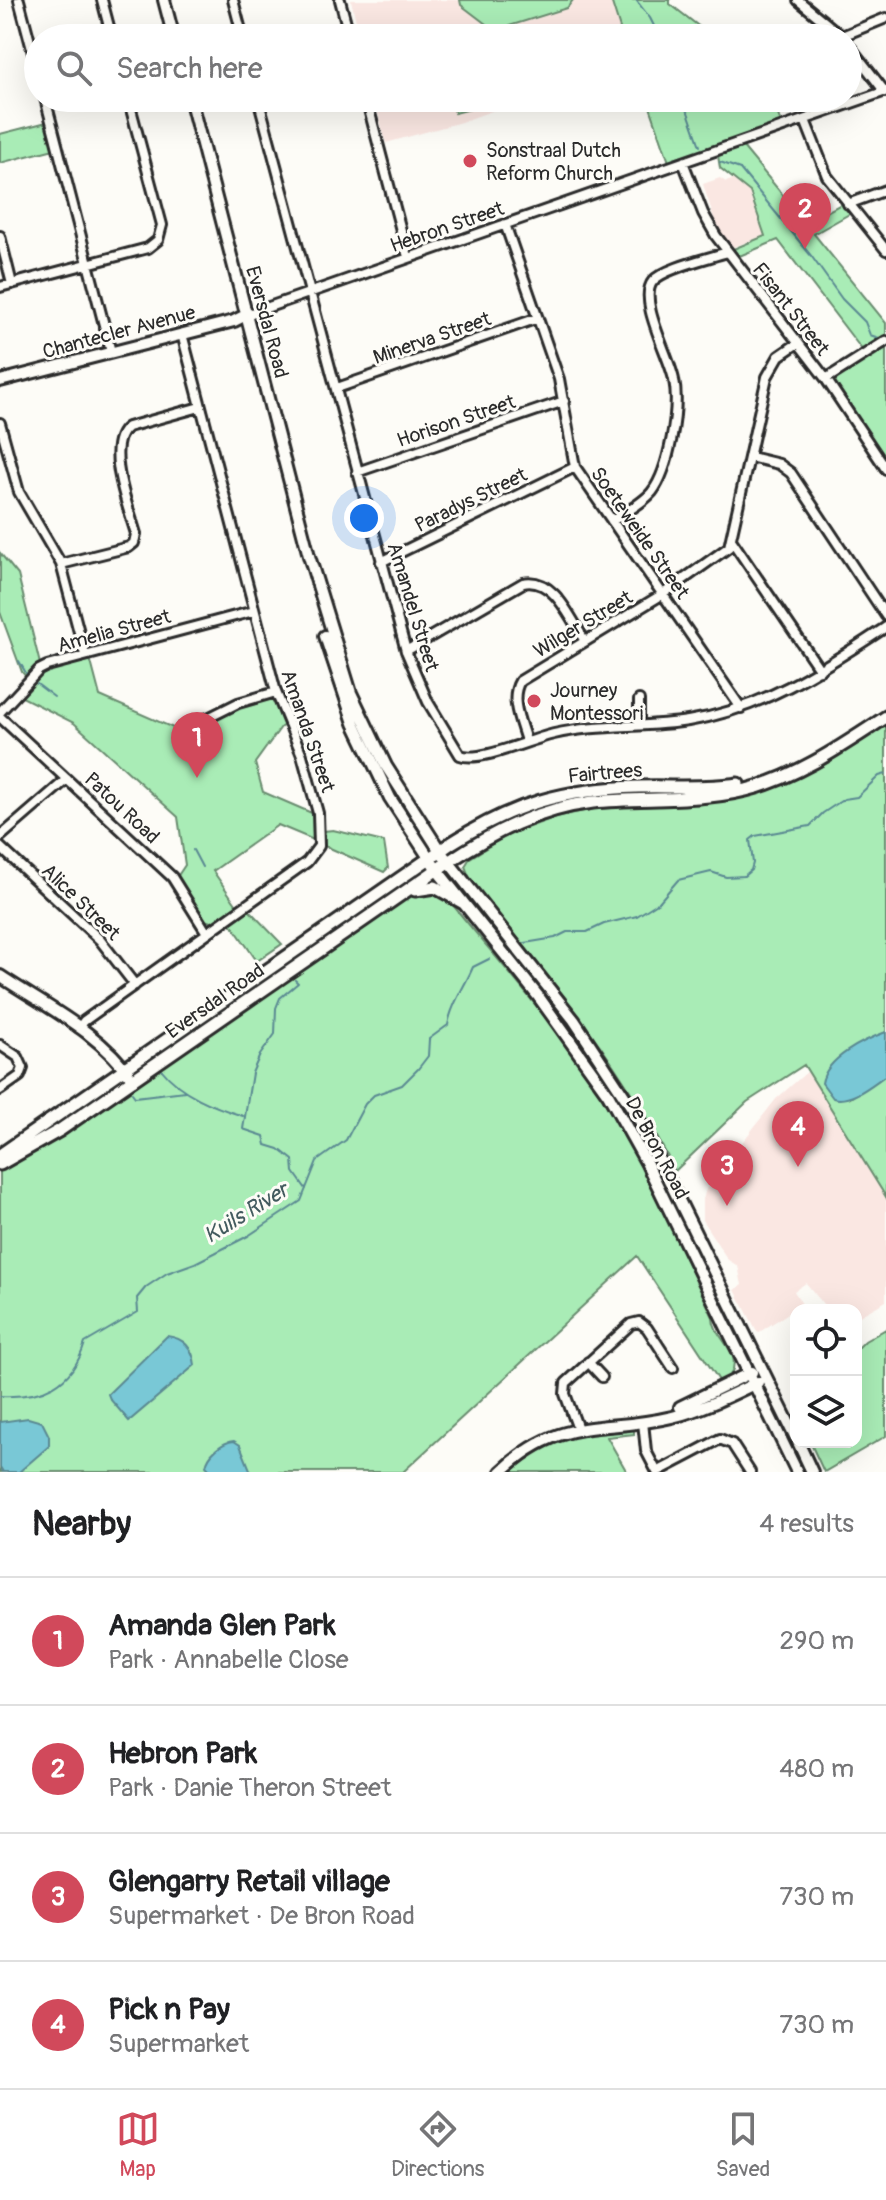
<!DOCTYPE html>
<meta charset="utf-8">
<style>
:root{--surface:#fff;--page:#f6f6f6;--text:#202124;--muted:#757577;--line:#e0e0e0;--accent:#d1495b}
body{margin:0;font-family:Pangolin,sans-serif;background:var(--page);color:var(--text)}
.controls{position:absolute;right:24px;bottom:24px;display:grid;overflow:hidden;border-radius:16px;box-shadow:0 8px 32px #0002}
.controls button{width:72px;height:72px;display:grid;place-items:center;padding:0;border:0;border-bottom:2px solid var(--line);background:var(--surface);color:var(--text);font:40px sans-serif}
.you{position:absolute;left:364px;top:518px;width:28px;height:28px;margin:-20px;border:6px solid #fff;border-radius:50%;background:#1a73e8;box-shadow:0 0 0 12px #1a73e833}
.badge{display:grid;place-items:center;width:52px;height:52px;border-radius:50%;background:var(--accent);color:#fff;font-size:26px;font-weight:700}
.pin{position:absolute;translate:-50% -66px;filter:drop-shadow(0 2px 4px #0008)}
.pin::after{content:'';position:absolute;top:42px;width:28px;height:24px;background:inherit;clip-path:polygon(0 0,100% 0,50% 100%)}
.list{margin:0;padding:0;list-style:none}
h2{display:flex;justify-content:space-between;align-items:center;height:104px;margin:0;padding:0 32px;font-size:34px}
h2 small{font-size:26px;font-weight:400;color:var(--muted)}
.list li{display:grid;grid-template-columns:52px 1fr auto;gap:24px;align-items:center;box-sizing:border-box;height:128px;padding:0 32px;border-top:2px solid var(--line)}
.list b{display:block;font-size:30px;white-space:nowrap}
.list p{margin:0;font-size:26px;white-space:nowrap;color:var(--muted)}
.list em{font-size:26px;font-style:normal;color:var(--muted)}
.icon{flex:none;width:44px;height:44px;fill:none;stroke:currentColor;stroke-width:2;stroke-linecap:round;stroke-linejoin:round}
.map{position:relative;flex:none;width:886px;height:1472px;overflow:hidden}
.search{position:absolute;background:var(--surface);box-shadow:0 8px 32px #0002;left:24px;right:24px;top:24px;height:88px;display:flex;align-items:center;gap:20px;box-sizing:border-box;padding:0 28px;border-radius:44px;color:var(--muted);font-size:30px}
.sheet{height:616px;background:var(--surface)}
nav{display:flex;justify-content:space-around;align-items:center;box-sizing:border-box;height:112px;border-top:2px solid var(--line);background:var(--surface);font-size:22px;color:var(--muted)}
nav a{display:grid;justify-items:center;gap:4px}
nav .on{color:var(--accent)}
.map>svg:first-child{display:block}
.built{fill:#fae7e2}
.green{fill:#a9ecb6;stroke:#6a8c70;stroke-width:2}
.water{fill:#79c8d6;stroke:#5a8992;stroke-width:2}
.lines{fill:none;stroke-linecap:round;stroke-linejoin:round}
.stream{stroke:#5a8992;stroke-width:2}
.minor-casing{stroke:#2b2b2b;stroke-width:14}
.tertiary-casing{stroke:#2b2b2b;stroke-width:16}
.secondary-casing{stroke:#2b2b2b;stroke-width:17}
.minor{stroke:#fdfcf7;stroke-width:8}
.tertiary{stroke:#fdfcf7;stroke-width:10}
.secondary{stroke:#fdfcf7;stroke-width:11}
.poi-dot{fill:#d1495b;stroke:#fdfcf7;stroke-width:3}
.labels{text-anchor:middle;dominant-baseline:central;stroke-width:6;stroke-linejoin:round;paint-order:stroke}
.poi-label{font-size:20px;fill:#2b2b2b;stroke:#fdfcf7;text-anchor:start}
.street-label{font-size:20px;fill:#2b2b2b;stroke:#fdfcf7}
.water-label{font-size:22px;font-style:italic;fill:#425a5e;stroke:#fdfcf7}
</style>
<div class="map">
<svg width="886" height="1472" viewBox="0 0 886 1472">
<rect width="100%" height="100%" fill="#fdfcf7"/>
<filter id="ink" filterUnits="userSpaceOnUse"><feTurbulence type="fractalNoise" baseFrequency=".0125" numOctaves="2"/><feDisplacementMap in="SourceGraphic" scale="16" xChannelSelector="R" yChannelSelector="G"/><feConvolveMatrix kernelMatrix="1 2 1 2 8 2 1 2 1" color-interpolation-filters="sRGB"/></filter>
<g filter="url(#ink)">
<path class="built" d="M 351,0 L 611,0 L 623,38 L 357,38 L 357,25 Z
M 374,98 L 528,98 L 461,122 L 386,143 Z
M 720,178 L 726,182 L 734,179 L 750,192 L 765,236 L 733,247 L 717,228 L 703,184 Z
M 808,1071 L 886,1197 L 886,1301 L 856,1318 L 856,1310 L 828,1310 L 806,1283 L 794,1291 L 802,1304 L 758,1333 L 735,1290 L 742,1285 L 738,1266 L 728,1260 L 702,1220 L 702,1203 L 706,1189 L 776,1099 Z"/>
<path class="green" d="M 460,0 L 573,0 L 567,8 L 506,27 L 490,27 L 461,5 Z
M 611,0 L 670,0 L 670,4 L 714,38 L 623,38 Z
M 451,98 L 513,98 L 455,113 Z
M 647,98 L 772,98 L 781,123 L 669,162 Z
M 47,122 L 54,149 L 0,163 L 0,134 Z
M 743,147 L 806,223 L 843,203 L 851,213 L 814,234 L 886,323 L 886,337 L 863,351 L 778,240 L 737,257 L 731,250 L 765,236 L 750,192 L 720,168 L 718,156 Z
M 886,347 L 886,460 L 835,383 L 838,376 Z
M 0,553 L 18,575 L 40,664 L 27,678 L 22,672 L 0,612 Z
M 90,658 L 100,696 L 189,735 L 204,731 C 218,711 245,705 269,698 L 276,702 L 285,725 L 281,727 L 255,763 L 263,792 L 314,814 L 316,841 L 278,825 L 213,871 L 238,907 L 215,923 L 204,920 L 177,877 L 185,865 L 178,817 L 74,723 L 20,696 L 45,670 Z
M 886,723 L 886,1032 L 842,1056 L 850,1098 L 886,1075 L 886,1197 L 804,1065 L 747,1102 L 675,1171 C 620,1060 548,975 470,879 L 465,866 L 470,858 L 507,835 L 556,817 L 602,807 L 652,805 L 758,790 Z
M 333,830 L 384,842 L 388,868 L 384,872 L 323,845 L 324,831 Z
M 420,890 L 431,891 L 448,899 C 497,960 550,1017 592,1082 C 640,1155 675,1238 713,1317 C 713,1338 743,1351 731,1374 L 720,1382 L 637,1256 L 403,1472 L 0,1472 L 0,1166 Z
M 248,909 L 282,944 L 257,961 L 230,922 Z
M 886,1329 L 886,1436 L 824,1472 L 810,1442 L 856,1442 L 856,1350 L 865,1341 Z
M 634,1429 L 634,1434 L 607,1437 L 627,1472 L 511,1472 C 549,1436 583,1433 634,1429 Z"/>
<path class="water" d="M 886,1032 L 886,1075 C 870,1086 851,1103 833,1098 L 822,1083 C 826,1058 864,1040 886,1032 Z
M 167,1336 C 184,1338 193,1348 195,1365 L 129,1421 L 110,1399 L 108,1394 Z
M 28,1418 L 42,1422 L 49,1436 L 49,1446 L 19,1472 L 3,1472 L 0,1467 L 0,1422 Z
M 234,1441 L 240,1445 L 251,1472 L 212,1472 L 206,1466 C 208,1454 222,1442 234,1441 Z"/>
<g class="lines">
<path class="stream" d="M 636,0 L 650,18 L 660,38
M 683,98 L 700,146
M 720,162 L 740,169 L 812,257 L 842,299 L 865,322 L 870,335 L 879,338
M 19,661 L 26,673
M 37,684 L 54,697
M 193,850 L 202,867
M 525,943 L 555,938 L 567,932 L 587,932 L 604,924 L 637,916 L 659,902 L 678,880 L 711,872 L 726,877 L 744,876 L 751,870 L 753,863 L 750,840 L 755,836 L 810,826 L 823,813 L 844,799 L 857,797 L 879,776 L 886,774
M 295,980 L 298,983 L 280,998 L 276,1008 L 275,1034 L 260,1055 L 252,1073 L 243,1129 L 264,1136 L 266,1145 L 279,1149 L 293,1160 L 294,1172 L 306,1189
M 162,1070 C 181,1094 214,1107 243,1116
M 132,1093 L 135,1097 L 185,1091
M 0,1396 C 42,1398 72,1386 85,1343 L 138,1312 L 137,1298 L 146,1287 L 167,1273 L 195,1263 L 248,1236 L 301,1201 L 317,1161 L 346,1140 L 365,1104 L 374,1095 L 402,1085 L 418,1069 L 428,1056 L 429,1039 L 448,1025 C 451,1005 465,986 473,967 L 489,959"/>
<g class="minor-casing">
<path id="minor" d="M 19,0 L 38,72
M 102,0 L 112,38
M 233,0 L 243,38
M 340,0 L 350,38
M 798,0 L 844,38
M 799,34 L 818,34 L 825,38
M 842,36 L 886,18
M 848,44 L 885,92
M 45,98 L 111,352
M 258,98 L 406,651 L 428,702 L 460,755 C 480,763 531,739 554,734 C 598,724 644,728 688,721 C 764,709 824,668 886,627
M 366,98 L 408,257
M 805,120 L 827,176 L 886,250
M 683,162 L 703,213 L 716,236 L 826,379 L 886,469
M 848,204 L 886,190
M 505,224 L 559,379 L 575,467 L 741,708
M 0,236 L 12,284
M 0,287 L 148,248 L 158,240 L 162,225 L 128,98
M 246,315 L 886,91
M 826,379 L 886,341
M 337,388 L 538,318
M 0,423 L 19,492 L 61,564 L 85,655
M 750,457 L 779,464 L 791,473 L 886,616
M 357,472 L 564,401
M 612,521 C 624,513 642,504 652,492 C 669,470 680,408 674,380 C 670,357 637,300 653,281 C 664,268 710,258 727,252
M 732,541 L 820,670
M 381,562 L 575,467
M 61,564 L 129,547 L 134,543 L 136,534 C 129,509 103,444 128,427 L 200,407
M 406,651 L 523,583 C 554,576 571,620 585,641
M 0,712 L 39,670 L 47,666 L 254,611
M 0,717 L 172,877 L 207,933
M 198,723 L 238,703 L 276,692
M 639,725 L 639,700
M 526,741 C 521,723 509,699 520,681 L 663,594 L 729,547 L 767,377 L 779,356 L 798,343
M 0,837 L 67,779
M 0,847 L 100,940 L 135,985
M 79,1028 L 84,1021 L 307,862 L 319,846 L 318,813 L 302,755 L 276,692 L 182,334
M 0,1045 L 18,1057 L 23,1068 L 20,1076 L 0,1090
M 588,1362 L 602,1377
M 643,1422 L 646,1451 L 657,1472
M 578,1429 L 565,1394 L 566,1383 L 631,1324 L 639,1322 L 647,1328 L 673,1368
M 657,1472 L 720,1439 L 732,1444 L 750,1472"/>
</g>
<g class="tertiary-casing">
<path id="tertiary" d="M 164,0 L 174,38
M 190,98 L 309,556 L 351,693 L 386,766 L 440,851 L 574,1020 L 638,1117 L 796,1438
M 0,381 L 234,321 L 246,315
M 325,636 L 354,723 L 390,798 L 437,870 L 538,996 L 608,1094 L 646,1162 L 797,1472
M 0,976 C 47,1007 101,1033 133,1080
M 680,1407 L 752,1372
M 798,1442 L 812,1472
M 501,1472 C 562,1414 601,1434 672,1417 C 701,1410 731,1395 758,1382"/>
</g>
<g class="secondary-casing">
<path id="secondary" d="M 415,890 L 435,887 L 462,902
M 0,1155 L 450,844 C 512,804 565,789 638,787 C 672,786 705,789 738,784
M 0,1164 L 60,1130 L 448,862 C 493,832 538,809 593,802 C 644,797 696,802 746,790 C 797,777 842,746 886,717"/>
</g>
<use href="#minor" class="minor"/>
<use href="#tertiary" class="tertiary"/>
<use href="#secondary" class="secondary"/>
</g>
</g>
<g class="poi-dot">
<circle cx="470" cy="161" r="8"/>
<circle cx="534" cy="701" r="8"/>
</g>
<g class="labels">
<g class="poi-label">
<text x="486" y="150">Sonstraal Dutch<tspan x="486" dy="23">Reform Church</tspan></text>
<text x="550" y="690">Journey<tspan x="550" dy="23">Montessori</tspan></text>
</g>
<g class="street-label">
<text transform="translate(447 227) rotate(-19)">Hebron Street</text>
<text transform="translate(791 309) rotate(52)">Fisant Street</text>
<text transform="translate(267 322) rotate(75)">Eversdal Road</text>
<text transform="translate(119 332) rotate(-15)">Chantecler Avenue</text>
<text transform="translate(432 338) rotate(-19)">Minerva Street</text>
<text transform="translate(456 421) rotate(-19)">Horison Street</text>
<text transform="translate(471 500) rotate(-26)">Paradys Street</text>
<text transform="translate(640 533) rotate(55)">Soeteweide Street</text>
<text transform="translate(413 607) rotate(73)">Amandel Street</text>
<text transform="translate(583 624) rotate(-31)">Wilger Street</text>
<text transform="translate(114 631) rotate(-15)">Amelia Street</text>
<text transform="translate(308 731) rotate(71)">Amanda Street</text>
<text transform="translate(605 773) rotate(-5)">Fairtrees</text>
<text transform="translate(122 808) rotate(43)">Patou Road</text>
<text transform="translate(81 902) rotate(44)">Alice Street</text>
<text transform="translate(215 1001) rotate(-35)">Eversdal Road</text>
<text transform="translate(657 1148) rotate(62)">De Bron Road</text>
</g>
<g class="water-label">
<text transform="translate(246 1213) rotate(-32)">Kuils River</text>
</g>
</g>
</svg>
<div class="controls">
<button><svg class="icon" aria-label="locate" viewBox="0 0 24 24"><circle cx="12" cy="12" r="6"/><path d="M12 2v4M12 18v4M2 12h4M18 12h4"/></svg></button>
<button><svg class="icon" aria-label="layers" viewBox="0 0 24 24"><path d="M12 4l9 5-9 5-9-5zM3 14l9 5 9-5"/></svg></button>
</div>
<div class="you"></div>
<div class="pin badge" style="left:197px;top:778px">1</div>
<div class="pin badge" style="left:805px;top:249px">2</div>
<div class="pin badge" style="left:727px;top:1206px">3</div>
<div class="pin badge" style="left:798px;top:1167px">4</div>
<div class="search"><svg class="icon" aria-label="search" viewBox="0 0 24 24"><circle cx="10" cy="10" r="6"/><path d="M15 15l6 6"/></svg>Search here</div>
</div>
<section class="sheet">
<h2>Nearby<small>4 results</small></h2>
<ul class="list">
<li><span class="badge">1</span><div><b>Amanda Glen Park</b><p>Park · Annabelle Close</p></div><em>290 m</em></li>
<li><span class="badge">2</span><div><b>Hebron Park</b><p>Park · Danie Theron Street</p></div><em>480 m</em></li>
<li><span class="badge">3</span><div><b>Glengarry Retail village</b><p>Supermarket · De Bron Road</p></div><em>730 m</em></li>
<li><span class="badge">4</span><div><b>Pick n Pay</b><p>Supermarket</p></div><em>730 m</em></li>
</ul>
</section>
<nav>
<a class="on"><svg class="icon" aria-label="map" viewBox="0 0 24 24"><path d="M3 6l6-2 6 2 6-2v14l-6 2-6-2-6 2zM9 4v14M15 6v14"/></svg>Map</a>
<a><svg class="icon" aria-label="directions" viewBox="0 0 24 24"><path d="M12 3l9 9-9 9-9-9zM9 14v-3h6M13 9l2 2-2 2"/></svg>Directions</a>
<a><svg class="icon" aria-label="saved" viewBox="0 0 24 24"><path d="M7 4h10v16l-5-4-5 4z"/></svg>Saved</a>
</nav>
